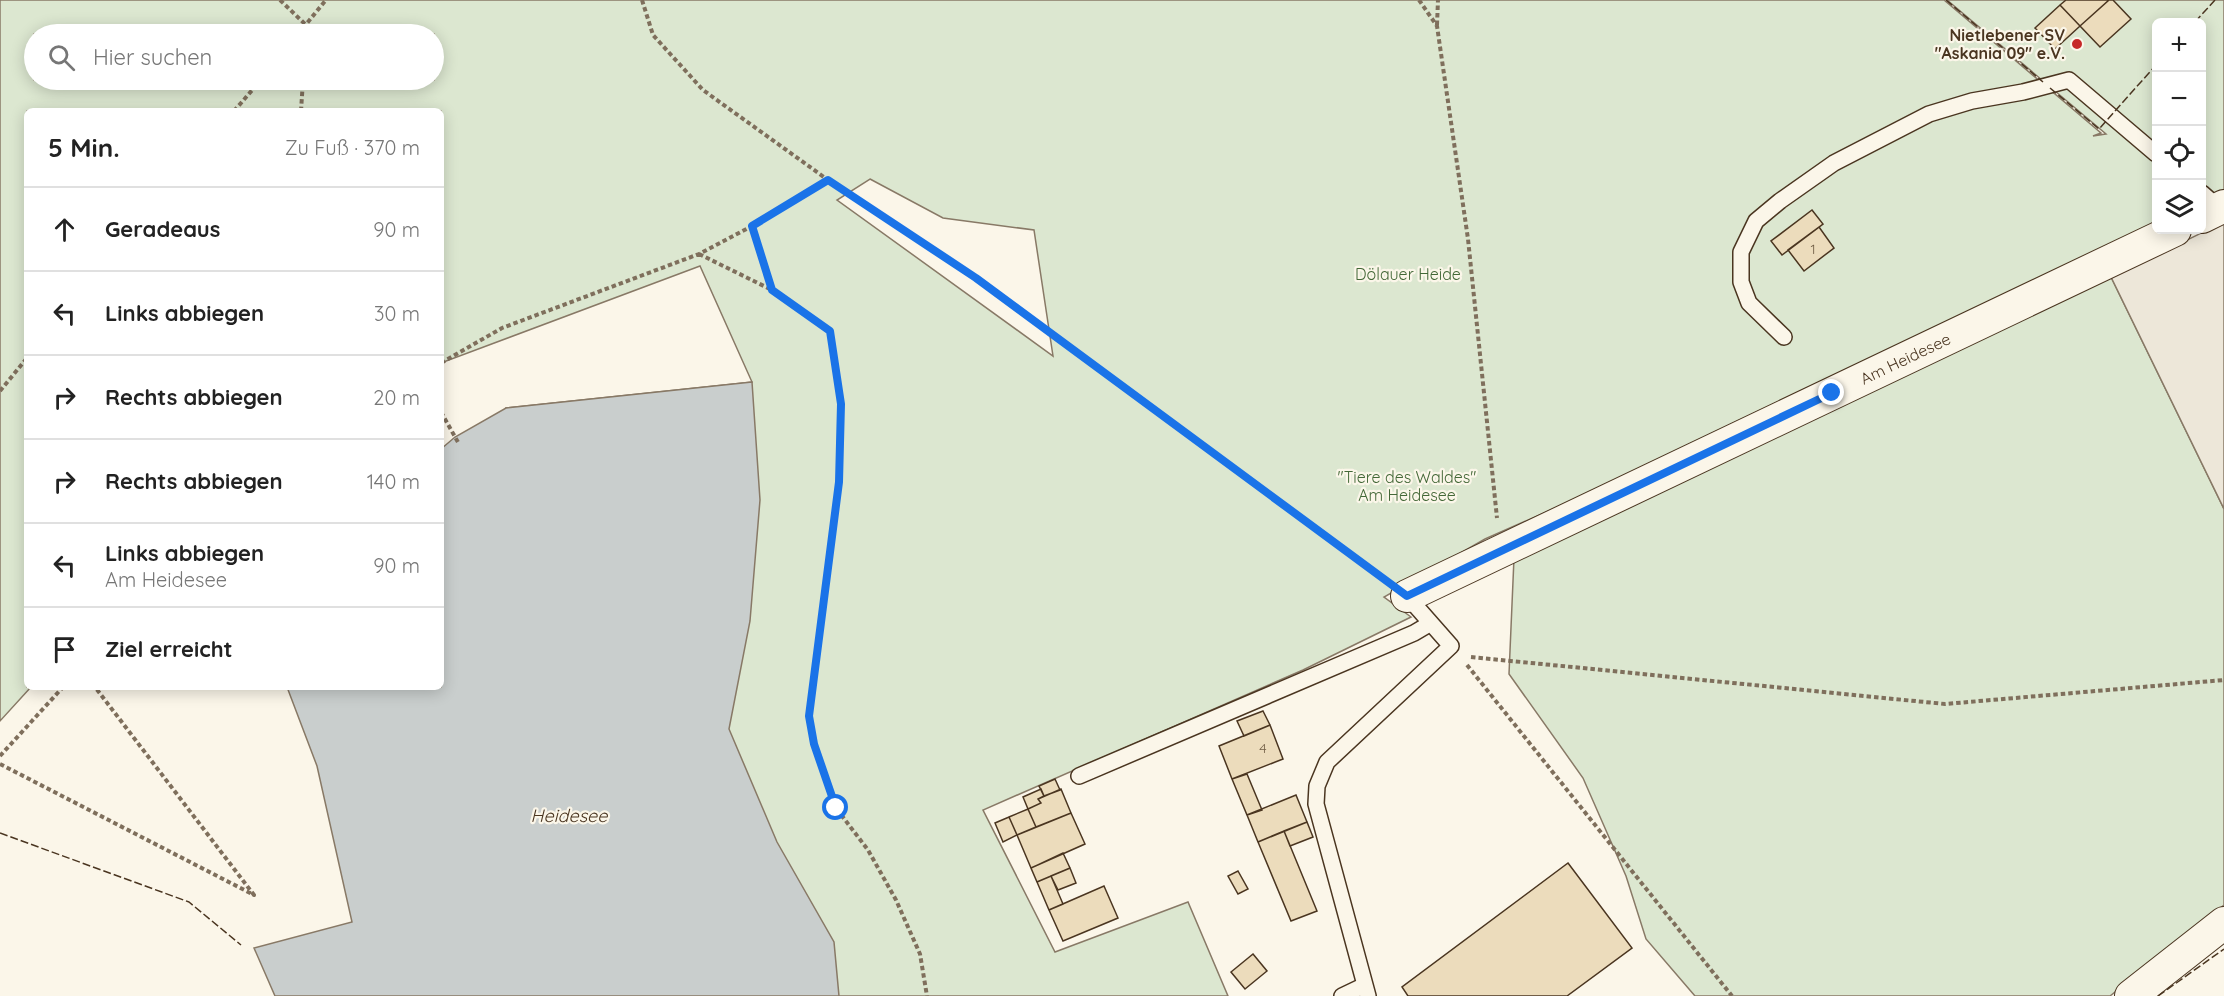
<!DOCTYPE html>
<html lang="de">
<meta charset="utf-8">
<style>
:root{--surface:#fff;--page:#f2f2f2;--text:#222;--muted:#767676;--line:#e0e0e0}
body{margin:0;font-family:Quicksand,sans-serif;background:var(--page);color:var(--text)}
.controls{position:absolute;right:18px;top:18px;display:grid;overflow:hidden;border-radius:9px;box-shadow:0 3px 15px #0003}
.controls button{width:54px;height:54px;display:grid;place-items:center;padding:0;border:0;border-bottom:2px solid var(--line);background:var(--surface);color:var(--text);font:30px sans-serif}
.stop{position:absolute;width:18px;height:18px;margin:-14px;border:4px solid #1a73e8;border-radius:50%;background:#fff}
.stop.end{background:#1a73e8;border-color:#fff;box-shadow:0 2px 6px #0008}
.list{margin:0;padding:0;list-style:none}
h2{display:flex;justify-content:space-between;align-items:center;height:78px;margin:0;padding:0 24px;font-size:26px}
h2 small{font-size:20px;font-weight:400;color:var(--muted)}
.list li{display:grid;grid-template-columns:39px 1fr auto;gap:18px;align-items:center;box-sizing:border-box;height:84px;padding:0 24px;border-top:2px solid var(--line)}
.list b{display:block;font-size:22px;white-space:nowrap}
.list p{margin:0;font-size:20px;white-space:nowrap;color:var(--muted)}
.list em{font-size:20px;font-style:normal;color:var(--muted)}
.icon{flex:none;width:33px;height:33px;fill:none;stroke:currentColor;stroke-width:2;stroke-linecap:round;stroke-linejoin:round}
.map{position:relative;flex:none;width:2224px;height:996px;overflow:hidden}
.search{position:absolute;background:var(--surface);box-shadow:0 3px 15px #0003;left:24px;top:24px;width:420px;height:66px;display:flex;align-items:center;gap:15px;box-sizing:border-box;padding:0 21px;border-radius:33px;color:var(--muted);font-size:22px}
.panel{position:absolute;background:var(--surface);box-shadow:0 3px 15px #0003;left:24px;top:108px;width:420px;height:582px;border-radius:9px}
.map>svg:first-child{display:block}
.green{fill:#dce7d0;stroke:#887966;stroke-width:1.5;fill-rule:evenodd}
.parking{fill:#ede7d9;stroke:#887966;stroke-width:1.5}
.water{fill:#c9cecd;stroke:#887966;stroke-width:1.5}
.building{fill:#ecdcbc;stroke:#4a3520;stroke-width:1.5}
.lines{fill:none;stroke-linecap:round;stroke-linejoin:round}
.service-casing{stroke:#4a3520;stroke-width:18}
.minor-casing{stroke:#4a3520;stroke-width:34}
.path{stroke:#7f6f5c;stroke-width:4;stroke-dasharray:4.5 3;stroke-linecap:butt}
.service{stroke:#fbf6e9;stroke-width:15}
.minor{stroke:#fbf6e9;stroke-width:32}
.fence{stroke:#4a3520;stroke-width:1.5;stroke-dasharray:8 3;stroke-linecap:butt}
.route{stroke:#1a73e8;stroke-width:8}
.poi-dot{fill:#c62828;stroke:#fbf6e9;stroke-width:2}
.labels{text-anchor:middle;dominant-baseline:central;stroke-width:4.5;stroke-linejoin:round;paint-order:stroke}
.number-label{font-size:14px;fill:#725f47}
.poi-label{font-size:16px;font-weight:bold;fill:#4a3520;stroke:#fbf6e9;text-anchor:end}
.park-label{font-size:16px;fill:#436837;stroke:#fbf6e9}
.street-label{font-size:16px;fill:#4a3520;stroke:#fbf6e9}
.water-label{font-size:18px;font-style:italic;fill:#4a3520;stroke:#fbf6e9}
</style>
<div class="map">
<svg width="2224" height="996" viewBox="0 0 2224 996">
<rect width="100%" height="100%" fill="#fbf6e9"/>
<path class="green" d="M 0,0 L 1944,0 L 2101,133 L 2093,136 L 2106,134 L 1947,0 L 2224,0 L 2224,192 L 2202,204 L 2202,22 L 2156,22 L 2156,225 L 1832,376 L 1569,502 L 1485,539 L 1384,597 L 1411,617 L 1303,670 L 983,810 L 1055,952 L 1188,902 L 1228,996 L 761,996 L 522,521 L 506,408 L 752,382 L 700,266 L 441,363 L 441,111 L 27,111 L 27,687 L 31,687 L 0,721 ZM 34,34 L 434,34 L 434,80 L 34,80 ZM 870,179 L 943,218 L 1034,230 L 1053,356 L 837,200 Z
M 2111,277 L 2224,509 L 2224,905 L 2110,996 L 1695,996 L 1646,939 L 1626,876 L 1583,778 L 1509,674 L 1514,558 Z"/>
<path class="parking" d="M 2224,222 L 2224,509 L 2111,277 Z"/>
<path class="water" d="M 752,382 L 760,500 L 750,621 L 729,729 L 777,842 L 834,942 L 839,996 L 275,996 L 254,948 L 352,922 L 317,766 L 287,687 L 441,687 L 441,449 L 455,437 L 506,408 Z"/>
<path class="building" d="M 2066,0 L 2109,0 L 2080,26 L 2060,5 Z
M 2109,0 L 2113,0 L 2131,19 L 2100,47 L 2080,26 Z
M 2060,5 L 2080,26 L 2055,49 L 2035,28 Z
M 1812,210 L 1823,224 L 1782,255 L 1771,241 Z
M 1819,227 L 1834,248 L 1804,271 L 1788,250 Z
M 1263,711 L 1270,725 L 1244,736 L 1237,721 Z
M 1270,725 L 1283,759 L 1232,779 L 1219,746 Z
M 1247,774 L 1262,810 L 1247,815 L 1232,779 Z
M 1055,779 L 1060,790 L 1044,796 L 1039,786 Z
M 1041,789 L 1044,796 L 1038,799 L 1041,803 L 1028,809 L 1023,797 Z
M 1061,789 L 1071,813 L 1036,827 L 1028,809 L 1041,803 L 1038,799 Z
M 1296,795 L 1307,822 L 1258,842 L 1247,815 Z
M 1028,809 L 1036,827 L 1017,835 L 1009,817 Z
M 1071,813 L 1085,844 L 1031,868 L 1017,835 Z
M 1009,817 L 1017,835 L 1003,842 L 995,823 Z
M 1307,822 L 1313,837 L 1290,846 L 1284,831 Z
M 1284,831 L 1317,911 L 1291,921 L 1258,842 Z
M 1063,853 L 1070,868 L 1037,882 L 1031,868 Z
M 1568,863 L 1632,948 L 1567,996 L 1408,996 L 1402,987 Z
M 1070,868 L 1076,883 L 1058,890 L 1051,876 Z
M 1238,871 L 1248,889 L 1238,894 L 1228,876 Z
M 1051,876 L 1063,904 L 1049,910 L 1037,882 Z
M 1104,886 L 1118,918 L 1063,941 L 1049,910 Z
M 1253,954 L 1267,971 L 1245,989 L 1231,972 Z"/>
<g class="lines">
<g class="service-casing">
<path id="service" d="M 2202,193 L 2219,208
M 1784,337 L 1749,303 L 1741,282 L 1741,252 L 1756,221 L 1780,201 L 1834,163 L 1929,114 L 1972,101 L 2023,92 L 2069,80 L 2156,154
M 1079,776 L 1414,633 L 1431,623
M 1342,996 L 1365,985
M 1368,996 L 1316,804 L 1317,786 L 1327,762 L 1451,646 L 1407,596"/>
</g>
<g class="minor-casing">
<g id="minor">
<path d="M 2202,217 L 2224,206"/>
<path id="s1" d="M 1407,596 L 2175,230"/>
<path d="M 2131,996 L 2224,923"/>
</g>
</g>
<path class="path" d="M 280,0 L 306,25 L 306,34
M 642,0 L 653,35 L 703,90 L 828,180 L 976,278 L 1382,578
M 1419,0 L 1437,26 L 1468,239 L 1497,518
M 1437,25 L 1438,0
M 298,34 L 326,0
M 234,111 L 261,80
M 301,111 L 303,80
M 752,226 L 772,289
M 699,254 L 772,290 L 830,331 L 841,404 L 839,482 L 809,716 L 814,744 L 836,808 L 868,850 L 896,900 L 920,954 L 927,996
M 441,363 L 502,328 L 699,254 L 752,226 L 828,180
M 0,391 L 27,358
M 441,412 L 459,444
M 1471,657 L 1945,704 L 2224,680
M 1467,665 L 1732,996
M 0,756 L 63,687
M 0,764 L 254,895 L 95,687"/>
<use href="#service" class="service"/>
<use href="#minor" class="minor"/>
<path class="fence" d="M 1946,0 L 2043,82
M 2195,22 L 2215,0
M 2050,88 L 2099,129 L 2156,65
M 0,833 L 189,902 L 241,945
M 2158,996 L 2224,949"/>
</g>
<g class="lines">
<path class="route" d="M 836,808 L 814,744 L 809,716 L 839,482 L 841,404 L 830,331 L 772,290 L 752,226 L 828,180 L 976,278 L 1407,596 L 1832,393"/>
</g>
<circle class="poi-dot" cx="2077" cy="44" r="6"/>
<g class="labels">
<g class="number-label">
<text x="1813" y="249">1</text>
<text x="1263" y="748">4</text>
</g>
<g class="poi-label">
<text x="2065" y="35">Nietlebener SV<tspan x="2065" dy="18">"Askania 09" e.V.</tspan></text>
</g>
<g class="park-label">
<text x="1408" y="274">Dölauer Heide</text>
<text x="1407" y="477">"Tiere des Waldes"<tspan x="1407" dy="18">Am Heidesee</tspan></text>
</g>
<g class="street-label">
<text stroke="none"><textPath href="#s1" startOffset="552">Am Heidesee</textPath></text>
</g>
<g class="water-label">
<text x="569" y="815">Heidesee</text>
</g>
</g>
</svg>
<div class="controls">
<button>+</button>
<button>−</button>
<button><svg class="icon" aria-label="locate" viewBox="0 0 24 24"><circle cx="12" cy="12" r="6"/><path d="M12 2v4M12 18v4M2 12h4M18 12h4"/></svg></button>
<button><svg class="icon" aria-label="layers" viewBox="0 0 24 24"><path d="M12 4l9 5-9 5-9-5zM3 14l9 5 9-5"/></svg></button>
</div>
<div class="stop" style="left:836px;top:808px"></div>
<div class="stop end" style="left:1832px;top:393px"></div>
<div class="search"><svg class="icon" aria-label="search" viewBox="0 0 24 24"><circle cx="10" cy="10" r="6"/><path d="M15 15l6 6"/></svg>Hier suchen</div>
<section class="panel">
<h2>5 Min.<small>Zu Fuß · 370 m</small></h2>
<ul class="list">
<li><svg class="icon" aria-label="ahead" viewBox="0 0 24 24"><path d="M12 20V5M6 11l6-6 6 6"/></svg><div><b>Geradeaus</b></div><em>90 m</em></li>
<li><svg class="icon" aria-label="left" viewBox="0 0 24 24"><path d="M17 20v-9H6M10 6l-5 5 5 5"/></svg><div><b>Links abbiegen</b></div><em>30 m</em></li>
<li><svg class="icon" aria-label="right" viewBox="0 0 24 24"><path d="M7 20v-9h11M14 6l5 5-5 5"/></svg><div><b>Rechts abbiegen</b></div><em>20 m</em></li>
<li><svg class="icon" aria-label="right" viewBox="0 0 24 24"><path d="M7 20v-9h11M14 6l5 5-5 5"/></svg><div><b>Rechts abbiegen</b></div><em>140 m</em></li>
<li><svg class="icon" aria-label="left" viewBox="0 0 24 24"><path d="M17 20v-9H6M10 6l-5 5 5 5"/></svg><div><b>Links abbiegen</b><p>Am Heidesee</p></div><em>90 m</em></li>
<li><svg class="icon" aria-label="arrive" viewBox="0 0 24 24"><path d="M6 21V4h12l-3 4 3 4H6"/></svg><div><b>Ziel erreicht</b></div></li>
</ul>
</section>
</div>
